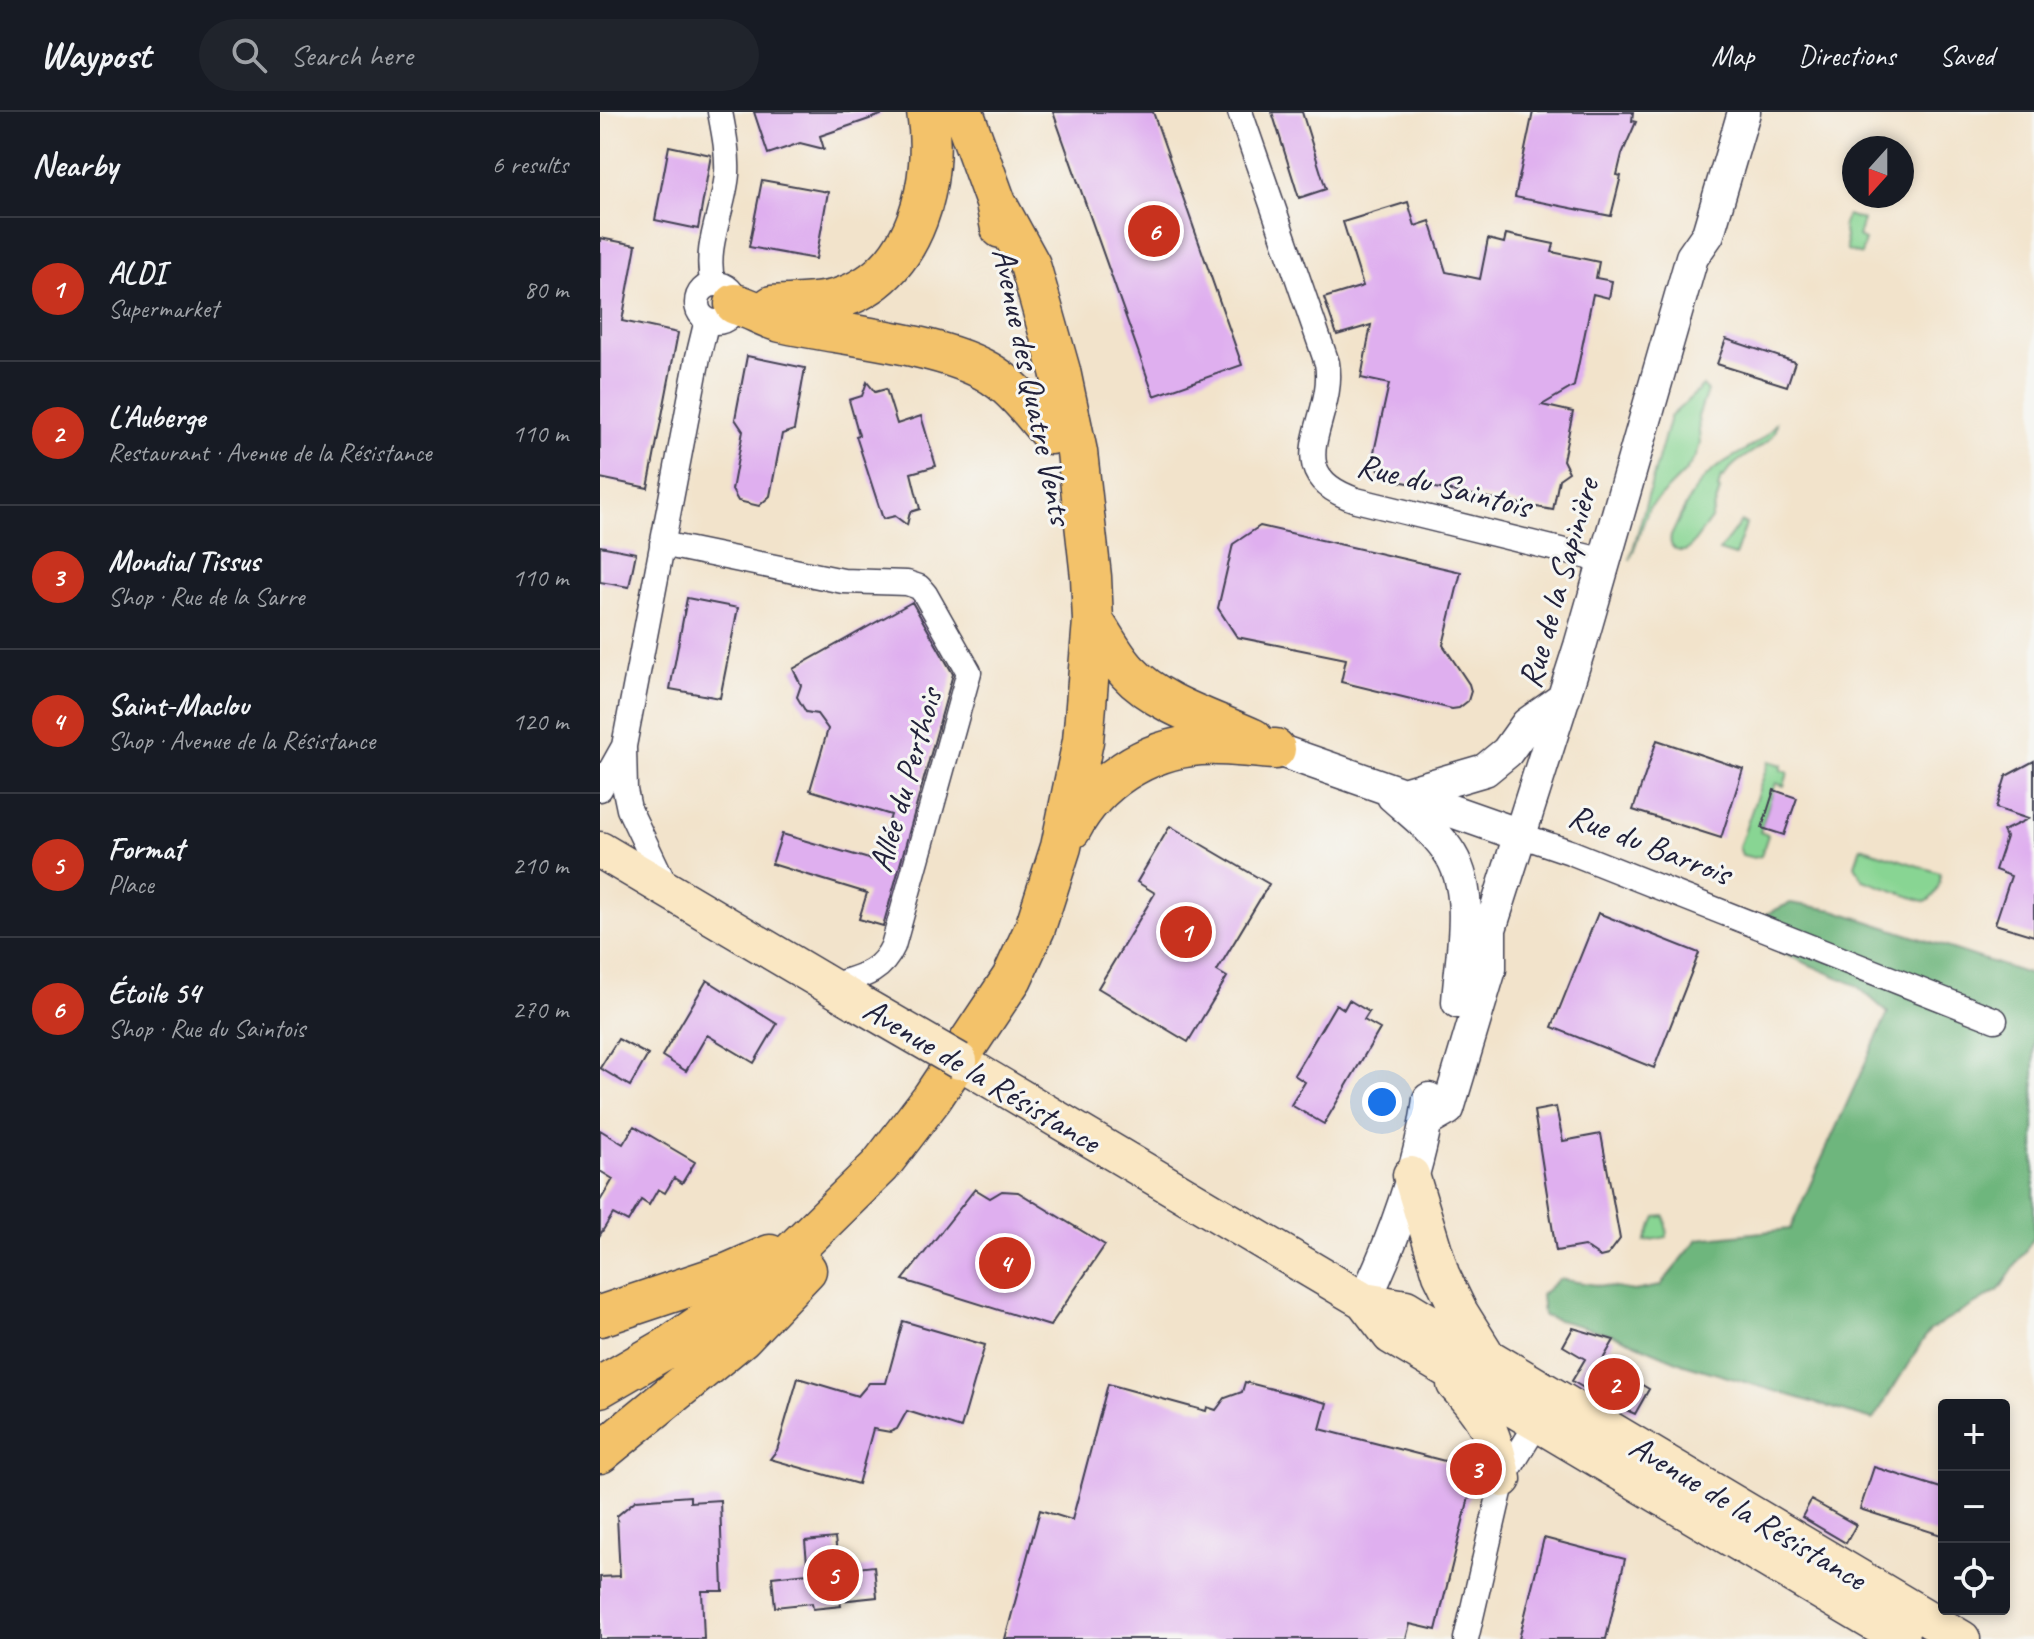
<!DOCTYPE html>
<meta charset="utf-8">
<style>
:root{--surface:#171b24;--page:#20242c;--text:#f1f3f6;--muted:#9ea1a6;--line:#363941;--accent:#c8321e}
body{margin:0;font-family:Caveat,sans-serif;background:var(--page);color:var(--text)}
.controls{position:absolute;right:24px;bottom:24px;display:grid;overflow:hidden;border-radius:8px;box-shadow:0 4px 12px #0003}
.controls button{width:72px;height:72px;display:grid;place-items:center;padding:0;border:0;border-bottom:2px solid var(--line);background:var(--surface);color:var(--text);font:40px sans-serif}
.compass{position:absolute;left:1242px;top:24px;width:72px;height:72px;border-radius:50%;background:var(--surface);box-shadow:0 4px 12px #0003;rotate:201deg}
.you{position:absolute;left:782px;top:990px;width:28px;height:28px;margin:-20px;border:6px solid #fff;border-radius:50%;background:#1a73e8;box-shadow:0 0 0 12px #1a73e833}
.badge{display:grid;place-items:center;width:52px;height:52px;border-radius:50%;background:var(--accent);color:#fff;font-size:26px;font-weight:700}
.pin{position:absolute;translate:-50% -50%;border:4px solid #fff;box-shadow:0 2px 8px #0006}
.list{margin:0;padding:0;list-style:none}
h2{display:flex;justify-content:space-between;align-items:center;height:104px;margin:0;padding:0 32px;font-size:34px}
h2 small{font-size:26px;font-weight:400;color:var(--muted)}
.list li{display:grid;grid-template-columns:52px 1fr auto;gap:24px;align-items:center;box-sizing:border-box;height:144px;padding:0 32px;border-top:2px solid var(--line)}
.list b{display:block;font-size:30px;white-space:nowrap}
.list p{margin:0;font-size:26px;white-space:nowrap;color:var(--muted)}
.list em{font-size:26px;font-style:normal;color:var(--muted)}
.icon{flex:none;width:44px;height:44px;fill:none;stroke:currentColor;stroke-width:2;stroke-linecap:round;stroke-linejoin:round}
.map{position:relative;flex:none;width:1434px;height:1527px;overflow:hidden}
header{display:flex;align-items:center;gap:48px;box-sizing:border-box;height:112px;padding:0 40px;background:var(--surface);border-bottom:2px solid var(--line)}
header strong{font-size:38px}
nav{display:flex;gap:44px;margin-inline-start:auto;font-size:28px}
.search{width:560px;height:72px;background:var(--page);display:flex;align-items:center;gap:20px;box-sizing:border-box;padding:0 28px;border-radius:44px;color:var(--muted);font-size:30px}
main{display:flex}
aside{flex:1;background:var(--surface)}
.map>svg:first-child{display:block}
.green{fill:#88d593;stroke:#557c67;stroke-width:2}
.forest{fill:#6eb67d;stroke:#486c5c;stroke-width:2}
.building{fill:#dfafef}
.lines{fill:none;stroke-linecap:round;stroke-linejoin:round}
.minor-casing{stroke:#413f51;stroke-width:27}
.tertiary-casing{stroke:#413f51;stroke-width:35}
.secondary-casing{stroke:#413f51;stroke-width:39}
.primary-casing{stroke:#413f51;stroke-width:43}
.minor{stroke:#fff;stroke-width:24}
.tertiary{stroke:#fff;stroke-width:32}
.secondary{stroke:#fae7c3;stroke-width:36}
.primary{stroke:#f3c26a;stroke-width:40}
.secondary-bridge-casing{stroke:#413f51;stroke-width:39;stroke-linecap:butt}
.secondary-bridge{stroke:#fae7c3;stroke-width:36}
.labels{text-anchor:middle;dominant-baseline:central;stroke-width:6;stroke-linejoin:round;paint-order:stroke}
.street-label{font-size:34px;fill:#22223b;stroke:#f6f6f2}
</style>
<header>
<strong>Waypost</strong>
<div class="search"><svg class="icon" aria-label="search" viewBox="0 0 24 24"><circle cx="10" cy="10" r="6"/><path d="M15 15l6 6"/></svg>Search here</div>
<nav><a>Map</a><a>Directions</a><a>Saved</a></nav>
</header>
<main>
<aside>
<h2>Nearby<small>6 results</small></h2>
<ul class="list">
<li><span class="badge">1</span><div><b>ALDI</b><p>Supermarket</p></div><em>80 m</em></li>
<li><span class="badge">2</span><div><b>L'Auberge</b><p>Restaurant · Avenue de la Résistance</p></div><em>110 m</em></li>
<li><span class="badge">3</span><div><b>Mondial Tissus</b><p>Shop · Rue de la Sarre</p></div><em>110 m</em></li>
<li><span class="badge">4</span><div><b>Saint-Maclou</b><p>Shop · Avenue de la Résistance</p></div><em>120 m</em></li>
<li><span class="badge">5</span><div><b>Format</b><p>Place</p></div><em>210 m</em></li>
<li><span class="badge">6</span><div><b>Étoile 54</b><p>Shop · Rue du Saintois</p></div><em>270 m</em></li>
</ul>
</aside>
<div class="map">
<svg width="1434" height="1527" viewBox="0 0 1434 1527">
<rect width="100%" height="100%" fill="#f6f6f2"/>
<filter id="ink" filterUnits="userSpaceOnUse"><feTurbulence type="fractalNoise" baseFrequency=".0125" numOctaves="2"/><feDisplacementMap in="SourceGraphic" scale="16" xChannelSelector="R" yChannelSelector="G"/><feConvolveMatrix kernelMatrix="1 2 1 2 8 2 1 2 1" color-interpolation-filters="sRGB"/></filter>
<filter id="wash" filterUnits="userSpaceOnUse"><feTurbulence type="fractalNoise" baseFrequency=".006" numOctaves="4" result="noise"/><feDisplacementMap in="SourceGraphic" scale="32" xChannelSelector="R" yChannelSelector="G"/><feGaussianBlur stdDeviation="1.8" result="paint"/><feColorMatrix in="noise" values="0 0 0 0 0 0 0 0 0 0 0 0 0 0 0 0 0 1.4 0 .05"/><feComposite in="paint" operator="in"/></filter>
<g filter="url(#wash)">
<rect width="100%" height="100%" fill="#f2e3cb"/>
<path class="green" d="M 1247,103 L 1263,108 L 1258,125 L 1265,128 L 1261,143 L 1247,138 L 1243,112 Z
M 1103,274 L 1107,279 L 1098,305 L 1100,332 L 1096,344 L 1085,360 L 1049,396 L 1030,448 L 1070,305 Z
M 1176,311 C 1177,335 1133,343 1124,366 L 1121,365 L 1118,377 L 1120,378 L 1111,407 L 1089,437 C 1079,443 1068,436 1071,424 C 1083,399 1093,373 1116,356 C 1137,340 1160,335 1176,311 Z
M 1141,410 L 1146,412 L 1135,444 L 1119,439 Z
M 1169,649 L 1182,653 L 1181,658 L 1188,661 L 1184,674 L 1176,671 L 1160,720 L 1168,723 L 1161,744 L 1154,746 L 1142,743 L 1139,735 Z
M 1261,735 L 1340,761 C 1342,772 1335,785 1326,790 L 1263,768 L 1255,753 Z
M 1065,1104 L 1067,1125 L 1045,1129 L 1056,1105 Z"/>
<path class="forest" d="M 1190,791 L 1234,798 L 1434,864 L 1434,1126 L 1399,1178 L 1329,1219 L 1273,1308 L 1084,1252 L 1018,1224 L 943,1204 L 941,1183 L 959,1167 L 1034,1179 L 1060,1174 L 1098,1127 L 1190,1117 L 1288,901 L 1256,873 L 1173,837 L 1162,822 L 1164,803 Z"/>
<g id="blocks">
<path class="building" d="M 154,0 L 281,0 L 281,3 L 220,24 L 224,37 L 200,31 L 168,42 Z
M 453,0 L 553,0 L 642,253 L 554,284 Z
M 672,0 L 702,0 L 726,77 L 699,86 Z
M 933,0 L 1033,0 L 1032,9 L 1036,10 L 1022,42 L 1017,63 L 1021,64 L 1011,104 L 915,85 Z
M 69,34 L 111,43 L 98,117 L 55,108 Z
M 162,68 L 228,80 L 216,147 L 149,135 Z
M 808,90 L 815,114 L 830,109 L 846,160 L 880,167 L 888,127 L 904,131 L 906,122 L 954,132 L 952,140 L 999,150 L 996,166 L 1012,169 L 1009,186 L 993,182 L 974,274 L 942,293 L 973,300 L 963,348 L 969,360 L 959,367 L 953,398 L 787,367 L 772,349 L 789,272 L 761,266 L 771,213 L 737,223 L 724,186 L 763,174 L 743,110 Z
M 0,126 L 36,133 L 22,209 L 78,221 L 48,376 L 0,366 Z
M 1126,227 L 1195,250 L 1187,274 L 1117,252 Z
M 147,244 L 205,256 L 194,318 L 182,322 L 170,384 L 159,394 L 138,389 L 132,378 L 143,319 L 135,307 Z
M 267,270 L 275,280 L 286,277 L 297,312 L 321,304 L 336,354 L 311,361 L 320,397 L 310,400 L 307,413 L 295,404 L 283,407 L 256,324 L 259,323 L 249,288 L 262,284 Z
M 660,414 L 861,460 L 843,533 L 869,572 L 871,579 L 868,589 L 859,596 L 852,597 L 741,570 L 746,547 L 637,525 L 618,496 L 633,432 Z
M 0,434 L 36,441 L 29,475 L 0,470 Z
M 87,486 L 138,496 L 120,586 L 70,577 Z
M 312,490 L 353,562 L 283,814 L 259,807 L 267,781 L 172,752 L 182,722 L 276,749 L 291,703 L 210,678 L 228,617 L 217,602 L 206,600 L 197,585 L 201,573 L 193,557 Z
M 1057,628 L 1143,657 L 1121,726 L 1033,698 Z
M 1434,649 L 1434,824 L 1395,812 L 1411,764 L 1395,758 L 1406,725 L 1403,719 L 1428,707 L 1396,696 L 1406,664 Z
M 1174,678 L 1197,686 L 1184,723 L 1162,716 Z
M 570,714 L 669,772 L 617,859 L 627,865 L 588,930 L 498,876 L 555,781 L 537,770 Z
M 998,801 L 1099,841 L 1054,956 L 952,915 Z
M 107,868 L 177,912 L 154,951 L 107,923 L 86,959 L 62,944 Z
M 749,888 L 769,900 L 764,908 L 780,917 L 724,1012 L 691,993 L 705,970 L 694,963 L 736,892 L 744,897 Z
M 18,927 L 48,943 L 30,974 L 0,956 Z
M 956,995 L 963,1029 L 1001,1022 L 1020,1127 L 1008,1143 L 1000,1145 L 984,1134 L 956,1139 L 934,999 Z
M 34,1014 L 95,1050 L 82,1071 L 74,1066 L 65,1081 L 58,1077 L 49,1093 L 41,1088 L 28,1110 L 13,1102 L 0,1123 L 0,1089 L 13,1067 L 0,1059 L 0,1018 L 23,1032 Z
M 375,1077 L 390,1086 L 402,1079 L 418,1080 L 505,1133 L 450,1214 L 303,1168 Z
M 303,1209 L 385,1233 L 361,1316 L 307,1299 L 297,1317 L 290,1320 L 273,1317 L 258,1372 L 170,1347 L 177,1338 L 198,1266 L 258,1284 L 269,1271 L 286,1271 Z
M 973,1216 L 1014,1228 L 1002,1249 L 1049,1277 L 1035,1302 L 1022,1296 L 1021,1298 L 972,1269 L 985,1247 L 963,1234 Z
M 645,1270 L 727,1291 L 720,1317 L 876,1357 L 836,1518 L 810,1512 L 806,1527 L 405,1527 L 440,1398 L 472,1408 L 508,1272 L 606,1299 L 607,1295 L 616,1298 L 625,1286 L 642,1280 Z
M 1274,1355 L 1344,1377 L 1344,1424 L 1260,1397 Z
M 90,1384 L 90,1390 L 120,1388 L 123,1479 L 102,1479 L 104,1527 L 0,1527 L 0,1465 L 20,1464 L 17,1404 L 36,1388 Z
M 1211,1388 L 1256,1413 L 1246,1431 L 1202,1405 Z
M 235,1426 L 239,1458 L 274,1454 L 277,1485 L 240,1489 L 241,1494 L 213,1497 L 212,1491 L 175,1495 L 172,1465 L 208,1461 L 205,1429 Z
M 944,1426 L 1025,1447 L 1006,1527 L 919,1527 Z"/>
</g>
</g>
<g filter="url(#ink)">
<use href="#blocks" fill-opacity="0" stroke="#413f51" stroke-width="2"/>
<g class="lines">
<g class="minor-casing">
<path id="minor" d="M 640,0 L 727,251 C 737,307 674,360 756,388 L 1005,449
M97 191a19 19 0 1 1 38 0a19 19 0 1 1-38 0Z
M 113,172 C 103,134 124,99 127,62 C 128,40 124,21 120,0
M 62,432 L 243,469 L 307,471 L 319,475 L 325,482 L 369,560 L 293,834 C 280,863 258,865 231,874
M 24,636 L 25,678 L 29,697 L 67,777
M 0,677 L 24,634 L 98,245 L 107,208
M 920,723 L 970,740 L 1395,908
M 866,1527 L 903,1367 L 938,1310"/>
</g>
<g class="tertiary-casing">
<path id="tertiary" d="M 675,637 L 920,723
M 803,682 L 885,658 L 907,640 L 927,612 L 964,586
M 793,684 C 811,700 833,717 847,737 C 877,778 861,842 858,890
M 827,1009 L 848,997 L 890,857 L 890,817 L 980,534 L 1092,145 L 1108,122 L 1144,0
M 764,1189 C 793,1130 821,1052 829,987"/>
</g>
<g class="secondary-casing">
<path id="secondary" d="M 0,738 L 257,890
M 359,949 L 764,1189 L 806,1196 L 819,1204 L 1362,1527
M 811,1063 L 841,1162 L 859,1199 L 884,1239
M 764,1189 L 791,1224 L 1301,1527
M 855,1272 C 888,1308 892,1319 903,1367"/>
</g>
<g class="primary-casing">
<path id="primary" d="M 363,0 L 396,91 L 401,116
M 135,192 C 151,196 165,206 181,210 C 241,224 353,231 400,268 C 420,283 434,303 451,322
M 172,194 C 196,192 223,193 246,184 C 317,158 338,67 327,0
M 493,509 C 504,525 514,545 528,560 C 557,592 614,609 653,627
M 471,717 C 496,670 546,637 600,633 C 624,631 651,636 675,637
M 0,1204 L 129,1161 L 170,1143
M 0,1275 L 67,1236 L 138,1187 L 181,1151 L 280,1054 L 332,986 L 412,866 L 435,816 L 461,735 L 483,629 L 493,509 L 491,465 L 477,340 L 460,259 L 430,153 L 396,91
M 0,1341 L 142,1225 L 206,1158"/>
</g>
<use href="#minor" class="minor"/>
<use href="#tertiary" class="tertiary"/>
<use href="#secondary" class="secondary"/>
<use href="#primary" class="primary"/>
<g class="secondary-bridge-casing">
<path id="secondary-bridge" d="M 257,890 L 359,949"/>
</g>
<use href="#secondary-bridge" class="secondary-bridge"/>
</g>
</g>
<g class="labels">
<g class="street-label">
<text transform="translate(433 274) rotate(78)">Avenue des Quatre Vents</text>
<text transform="translate(844 373) rotate(14)">Rue du Saintois</text>
<text transform="translate(958 471) rotate(-74)">Rue de la Sapinière</text>
<text transform="translate(305 668) rotate(-74)">Allée du Perthois</text>
<text transform="translate(1050 732) rotate(21)">Rue du Barrois</text>
<text transform="translate(382 963) rotate(31)">Avenue de la Résistance</text>
<text transform="translate(1148 1400) rotate(31)">Avenue de la Résistance</text>
</g>
</g>
</svg>
<div class="controls">
<button>+</button>
<button>−</button>
<button><svg class="icon" aria-label="locate" viewBox="0 0 24 24"><circle cx="12" cy="12" r="6"/><path d="M12 2v4M12 18v4M2 12h4M18 12h4"/></svg></button>
</div>
<svg class="compass" viewBox="-18 -18 36 36"><path d="M0-13l5 13h-10z" fill="#e53935"/><path d="M0 13l5-13h-10z" fill="#9ea1a6"/></svg>
<div class="you"></div>
<div class="pin badge" style="left:586px;top:820px">1</div>
<div class="pin badge" style="left:1014px;top:1272px">2</div>
<div class="pin badge" style="left:876px;top:1357px">3</div>
<div class="pin badge" style="left:405px;top:1151px">4</div>
<div class="pin badge" style="left:233px;top:1463px">5</div>
<div class="pin badge" style="left:554px;top:119px">6</div>
</div>
</main>
